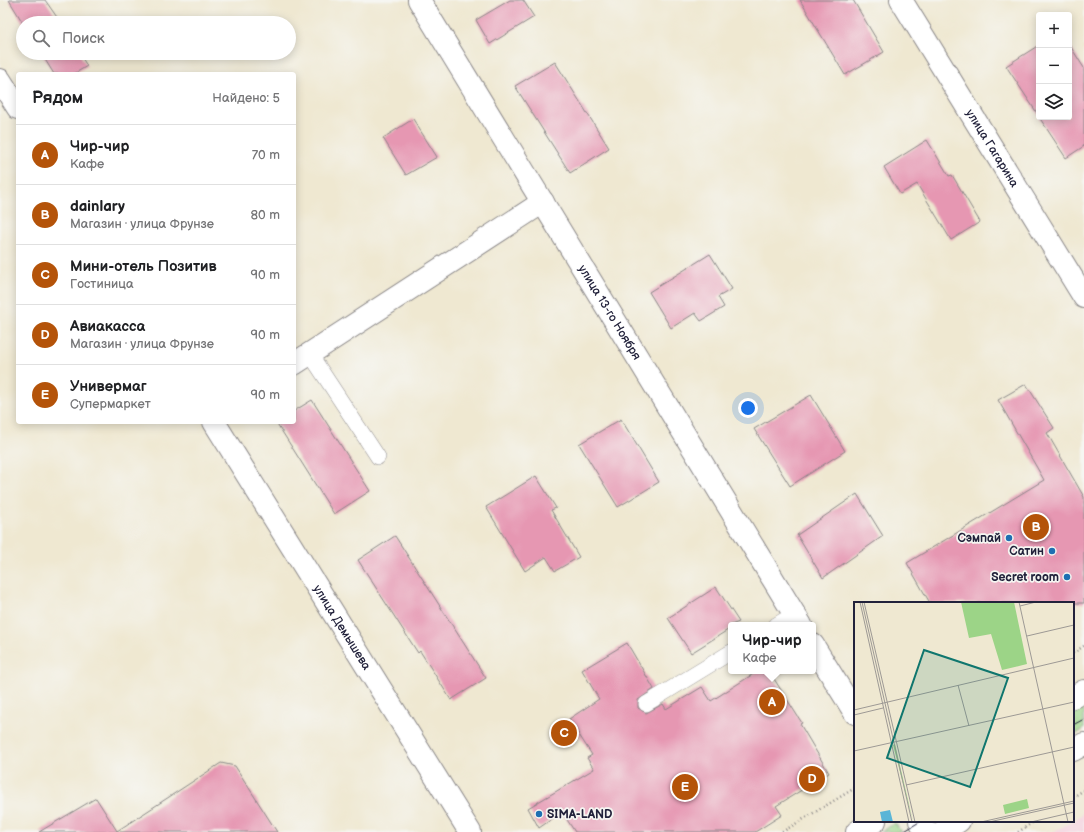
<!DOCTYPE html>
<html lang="ru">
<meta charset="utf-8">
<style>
:root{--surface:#fff;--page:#f2f2f2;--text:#202124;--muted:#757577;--line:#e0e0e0;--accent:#b45309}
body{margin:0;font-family:"Balsamiq Sans",sans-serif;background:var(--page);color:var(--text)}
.controls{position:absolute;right:12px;top:12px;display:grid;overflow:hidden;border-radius:4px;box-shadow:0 2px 10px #0003}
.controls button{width:36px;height:36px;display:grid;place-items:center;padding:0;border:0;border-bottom:1px solid var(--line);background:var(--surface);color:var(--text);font:20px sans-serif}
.you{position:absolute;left:748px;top:408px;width:14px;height:14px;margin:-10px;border:3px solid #fff;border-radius:50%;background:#1a73e8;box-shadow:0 0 0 6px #1a73e833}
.badge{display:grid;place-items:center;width:26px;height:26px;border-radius:50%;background:var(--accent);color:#fff;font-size:13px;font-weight:700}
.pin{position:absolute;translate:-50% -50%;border:2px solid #fff;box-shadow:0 1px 4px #0006}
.popup{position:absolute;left:728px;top:622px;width:88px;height:52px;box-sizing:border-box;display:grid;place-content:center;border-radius:4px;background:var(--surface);filter:drop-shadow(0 1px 3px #0005);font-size:13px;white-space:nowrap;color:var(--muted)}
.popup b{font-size:15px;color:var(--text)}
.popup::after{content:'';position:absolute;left:50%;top:100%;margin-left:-8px;border:8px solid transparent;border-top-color:var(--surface)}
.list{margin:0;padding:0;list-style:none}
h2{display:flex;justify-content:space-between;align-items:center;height:52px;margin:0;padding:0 16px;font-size:17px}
h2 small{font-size:13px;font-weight:400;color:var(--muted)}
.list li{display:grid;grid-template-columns:26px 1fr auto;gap:12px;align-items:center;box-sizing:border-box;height:60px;padding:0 16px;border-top:1px solid var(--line)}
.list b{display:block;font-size:15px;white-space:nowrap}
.list p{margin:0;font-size:13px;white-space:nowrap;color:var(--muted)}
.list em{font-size:13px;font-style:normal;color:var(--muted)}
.icon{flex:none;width:22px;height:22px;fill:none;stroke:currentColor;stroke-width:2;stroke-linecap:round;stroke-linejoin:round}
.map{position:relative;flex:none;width:1084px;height:832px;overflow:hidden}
.search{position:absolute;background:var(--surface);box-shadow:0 2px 10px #0003;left:16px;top:16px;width:280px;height:44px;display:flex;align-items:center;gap:10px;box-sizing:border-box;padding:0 14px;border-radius:22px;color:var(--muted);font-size:15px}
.panel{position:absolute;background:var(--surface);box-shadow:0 2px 10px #0003;left:16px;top:72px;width:280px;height:352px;border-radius:4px}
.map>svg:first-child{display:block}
.built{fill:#f4cfde}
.green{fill:#9cd487;stroke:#5f7b61}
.building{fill:#e697b2}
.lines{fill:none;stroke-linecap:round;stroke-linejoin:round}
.lane-casing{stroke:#888586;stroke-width:16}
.street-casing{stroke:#888586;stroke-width:24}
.secondary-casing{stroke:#888586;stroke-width:24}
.path{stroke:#888586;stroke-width:2.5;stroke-dasharray:1 3;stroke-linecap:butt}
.lane{stroke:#fff;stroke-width:15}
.street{stroke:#fff;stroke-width:22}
.secondary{stroke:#fff;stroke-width:22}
.tram{stroke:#22223b;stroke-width:1}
.poi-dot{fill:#1f6fb2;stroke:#f6f6f2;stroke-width:1.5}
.labels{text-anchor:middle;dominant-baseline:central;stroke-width:3.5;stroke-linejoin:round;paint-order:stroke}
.street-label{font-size:12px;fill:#22223b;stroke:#f6f6f2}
.poi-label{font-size:12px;font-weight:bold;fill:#22223b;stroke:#f6f6f2;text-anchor:end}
.inset-road{fill:none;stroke:#9d9995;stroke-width:1}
.view{fill:#0f766e;fill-opacity:0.15;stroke:#0f766e;stroke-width:2}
.inset-edge{fill:none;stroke:#22223b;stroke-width:2}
</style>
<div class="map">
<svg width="1084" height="832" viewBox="0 0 1084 832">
<rect width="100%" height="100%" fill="#f6f6f2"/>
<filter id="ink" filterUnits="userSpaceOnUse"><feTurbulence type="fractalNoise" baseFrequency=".025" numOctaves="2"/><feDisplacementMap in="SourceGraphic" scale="8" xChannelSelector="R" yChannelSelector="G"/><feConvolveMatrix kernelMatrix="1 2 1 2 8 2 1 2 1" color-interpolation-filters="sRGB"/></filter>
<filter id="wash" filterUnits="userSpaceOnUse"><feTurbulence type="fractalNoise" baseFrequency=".012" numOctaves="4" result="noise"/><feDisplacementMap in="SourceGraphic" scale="16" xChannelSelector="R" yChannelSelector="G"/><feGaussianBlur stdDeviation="0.9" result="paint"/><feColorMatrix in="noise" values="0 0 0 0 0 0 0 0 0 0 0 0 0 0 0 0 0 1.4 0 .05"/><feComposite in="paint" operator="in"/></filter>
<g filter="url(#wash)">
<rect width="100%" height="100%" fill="#efe8d1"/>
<path class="built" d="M 1084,813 L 1084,832 L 1053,832 L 1073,821 Z"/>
<path class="green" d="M 1084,707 L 1084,729 L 1073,736 L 1073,714 Z
M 895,823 L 901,832 L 881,832 Z"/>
<g id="blocks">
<path class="building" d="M 9,0 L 45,0 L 61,23 L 23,23 Z
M 510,0 L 523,0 L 534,17 L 490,44 L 476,20 Z
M 800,0 L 853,0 L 884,52 L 845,75 Z
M 1069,44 L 1084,68 L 1084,146 L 1066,158 L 1039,117 L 1069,117 Z
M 1039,45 L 1039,116 L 1006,66 Z
M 41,53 L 79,53 L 87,66 L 74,74 L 54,74 Z
M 555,62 L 609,148 L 570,173 L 515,86 Z
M 413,119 L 437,157 L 406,175 L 383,138 Z
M 927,140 L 949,176 L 952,175 L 980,222 L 951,240 L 917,184 L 900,194 L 884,167 Z
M 710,254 L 732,289 L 718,297 L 724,307 L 701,321 L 695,313 L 671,328 L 649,292 Z
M 1026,384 L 1054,428 L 1047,433 L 1084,497 L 1084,603 L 930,603 L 907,563 L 1044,480 L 998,400 Z
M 811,395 L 845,451 L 790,486 L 754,429 Z
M 312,400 L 370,491 L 334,514 L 276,422 L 294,422 L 294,411 Z
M 621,419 L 659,482 L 618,507 L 579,444 Z
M 536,476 L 556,508 L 551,510 L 579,557 L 555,571 L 546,557 L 525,571 L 486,507 Z
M 857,494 L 883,536 L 823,578 L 797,535 Z
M 395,536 L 486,678 L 451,700 L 420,651 L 418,653 L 358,560 Z
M 716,587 L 739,622 L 731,625 L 731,628 L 691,653 L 668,618 Z
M 627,643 L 654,689 L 638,700 L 638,708 L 646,713 L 663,704 L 666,709 L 702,687 L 711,701 L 758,671 L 769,671 L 802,723 L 800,724 L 829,773 L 776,806 L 782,815 L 755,832 L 575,832 L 562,812 L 539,828 L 528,808 L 594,769 L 587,758 L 592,755 L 569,719 L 599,699 L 582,670 Z
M 221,763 L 235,766 L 277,832 L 39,832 L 96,798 L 117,831 Z"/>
</g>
</g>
<g filter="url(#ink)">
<use href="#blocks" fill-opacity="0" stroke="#888586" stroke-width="1"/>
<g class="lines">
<g class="lane-casing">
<path id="lane" d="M 310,354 L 378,457
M 776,625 L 794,614
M 646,704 L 731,652"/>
</g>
<g class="street-casing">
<g id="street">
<path id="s1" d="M 419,0 L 801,625"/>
<path id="s2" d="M 901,0 L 1084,297"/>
<path d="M 294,364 L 543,202"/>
<path d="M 813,645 L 855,713"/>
<path d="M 920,821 L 926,832"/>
</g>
</g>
<g class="secondary-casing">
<g id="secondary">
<path d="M 0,80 L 18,108"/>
<path id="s3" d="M 214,422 L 470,832"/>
<path d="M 1073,697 L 1084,691"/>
<path d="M 1073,750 L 1084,744"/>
<path d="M 857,832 L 875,821"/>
<path d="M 942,832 L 959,821"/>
</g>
</g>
<path class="path" d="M 1073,653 L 1084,646
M 1073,797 L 1084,790
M 782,832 L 855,788
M 1018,832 L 1035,821"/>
<use href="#lane" class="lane"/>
<use href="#street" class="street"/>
<use href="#secondary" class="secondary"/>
<path class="tram" d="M 1073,725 L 1084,719
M 903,832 L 921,821"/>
</g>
</g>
<g class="poi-dot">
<circle cx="1009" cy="538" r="4"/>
<circle cx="1052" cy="551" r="4"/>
<circle cx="1067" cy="577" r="4"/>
<circle cx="539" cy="814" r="4"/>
</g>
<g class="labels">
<g class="street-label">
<text stroke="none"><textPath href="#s2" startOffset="174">улица Гагарина</textPath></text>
<text stroke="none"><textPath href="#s1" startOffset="366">улица 13-го Ноября</textPath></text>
<text stroke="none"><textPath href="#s3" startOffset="242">улица Демышева</textPath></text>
</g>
<g class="poi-label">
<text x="1001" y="538">Сэмпай</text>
<text x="1044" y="551">Сатин</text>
<text x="1059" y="577">Secret room</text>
<text x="547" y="814" text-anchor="start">SIMA-LAND</text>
</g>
</g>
<g transform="translate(854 602)">
<rect width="220" height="220" fill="#efe8d1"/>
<path d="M 107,0 L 160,0 L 173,62 L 148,68 L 137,32 L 115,36 ZM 41,142 L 59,220 L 39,143 ZM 173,197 L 175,206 L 151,212 L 149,203 Z" fill="#9cd487"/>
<path d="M 36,208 L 39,220 L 28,220 L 26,210 Z" fill="#5ab5d7"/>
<path class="inset-road" d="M 6,0 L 55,220M 8,0 L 58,220M 10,0 L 61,220M 165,0 L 214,220M 166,4 L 182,0M 173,34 L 220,23M 104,83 L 115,124M 0,108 L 220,56M 0,113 L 29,106M 0,149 L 220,100M 52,183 L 220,145M 127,220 L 220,199M 135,220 L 220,201M 177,220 L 220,210"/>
<path class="view" d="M 70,48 L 154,76 L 116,185 L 33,156 Z"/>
<rect width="220" height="220" class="inset-edge"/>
</g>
</svg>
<div class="controls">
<button>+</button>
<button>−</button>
<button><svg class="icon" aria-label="layers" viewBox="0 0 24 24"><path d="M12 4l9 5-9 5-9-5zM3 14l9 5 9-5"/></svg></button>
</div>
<div class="you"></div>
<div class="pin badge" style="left:772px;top:702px">A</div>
<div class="popup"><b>Чир-чир</b>Кафе</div>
<div class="pin badge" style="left:1036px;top:527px">B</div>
<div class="pin badge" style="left:564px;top:733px">C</div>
<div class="pin badge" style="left:812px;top:779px">D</div>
<div class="pin badge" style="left:685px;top:787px">E</div>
<div class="search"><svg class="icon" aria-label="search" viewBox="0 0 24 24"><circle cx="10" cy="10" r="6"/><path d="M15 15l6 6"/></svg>Поиск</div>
<section class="panel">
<h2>Рядом<small>Найдено: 5</small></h2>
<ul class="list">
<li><span class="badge">A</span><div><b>Чир-чир</b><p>Кафе</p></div><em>70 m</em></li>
<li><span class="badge">B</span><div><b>dainlary</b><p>Магазин · улица Фрунзе</p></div><em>80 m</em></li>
<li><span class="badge">C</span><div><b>Мини-отель Позитив</b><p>Гостиница</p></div><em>90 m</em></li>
<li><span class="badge">D</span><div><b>Авиакасса</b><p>Магазин · улица Фрунзе</p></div><em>90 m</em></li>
<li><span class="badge">E</span><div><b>Универмаг</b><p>Супермаркет</p></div><em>90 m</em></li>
</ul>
</section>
</div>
